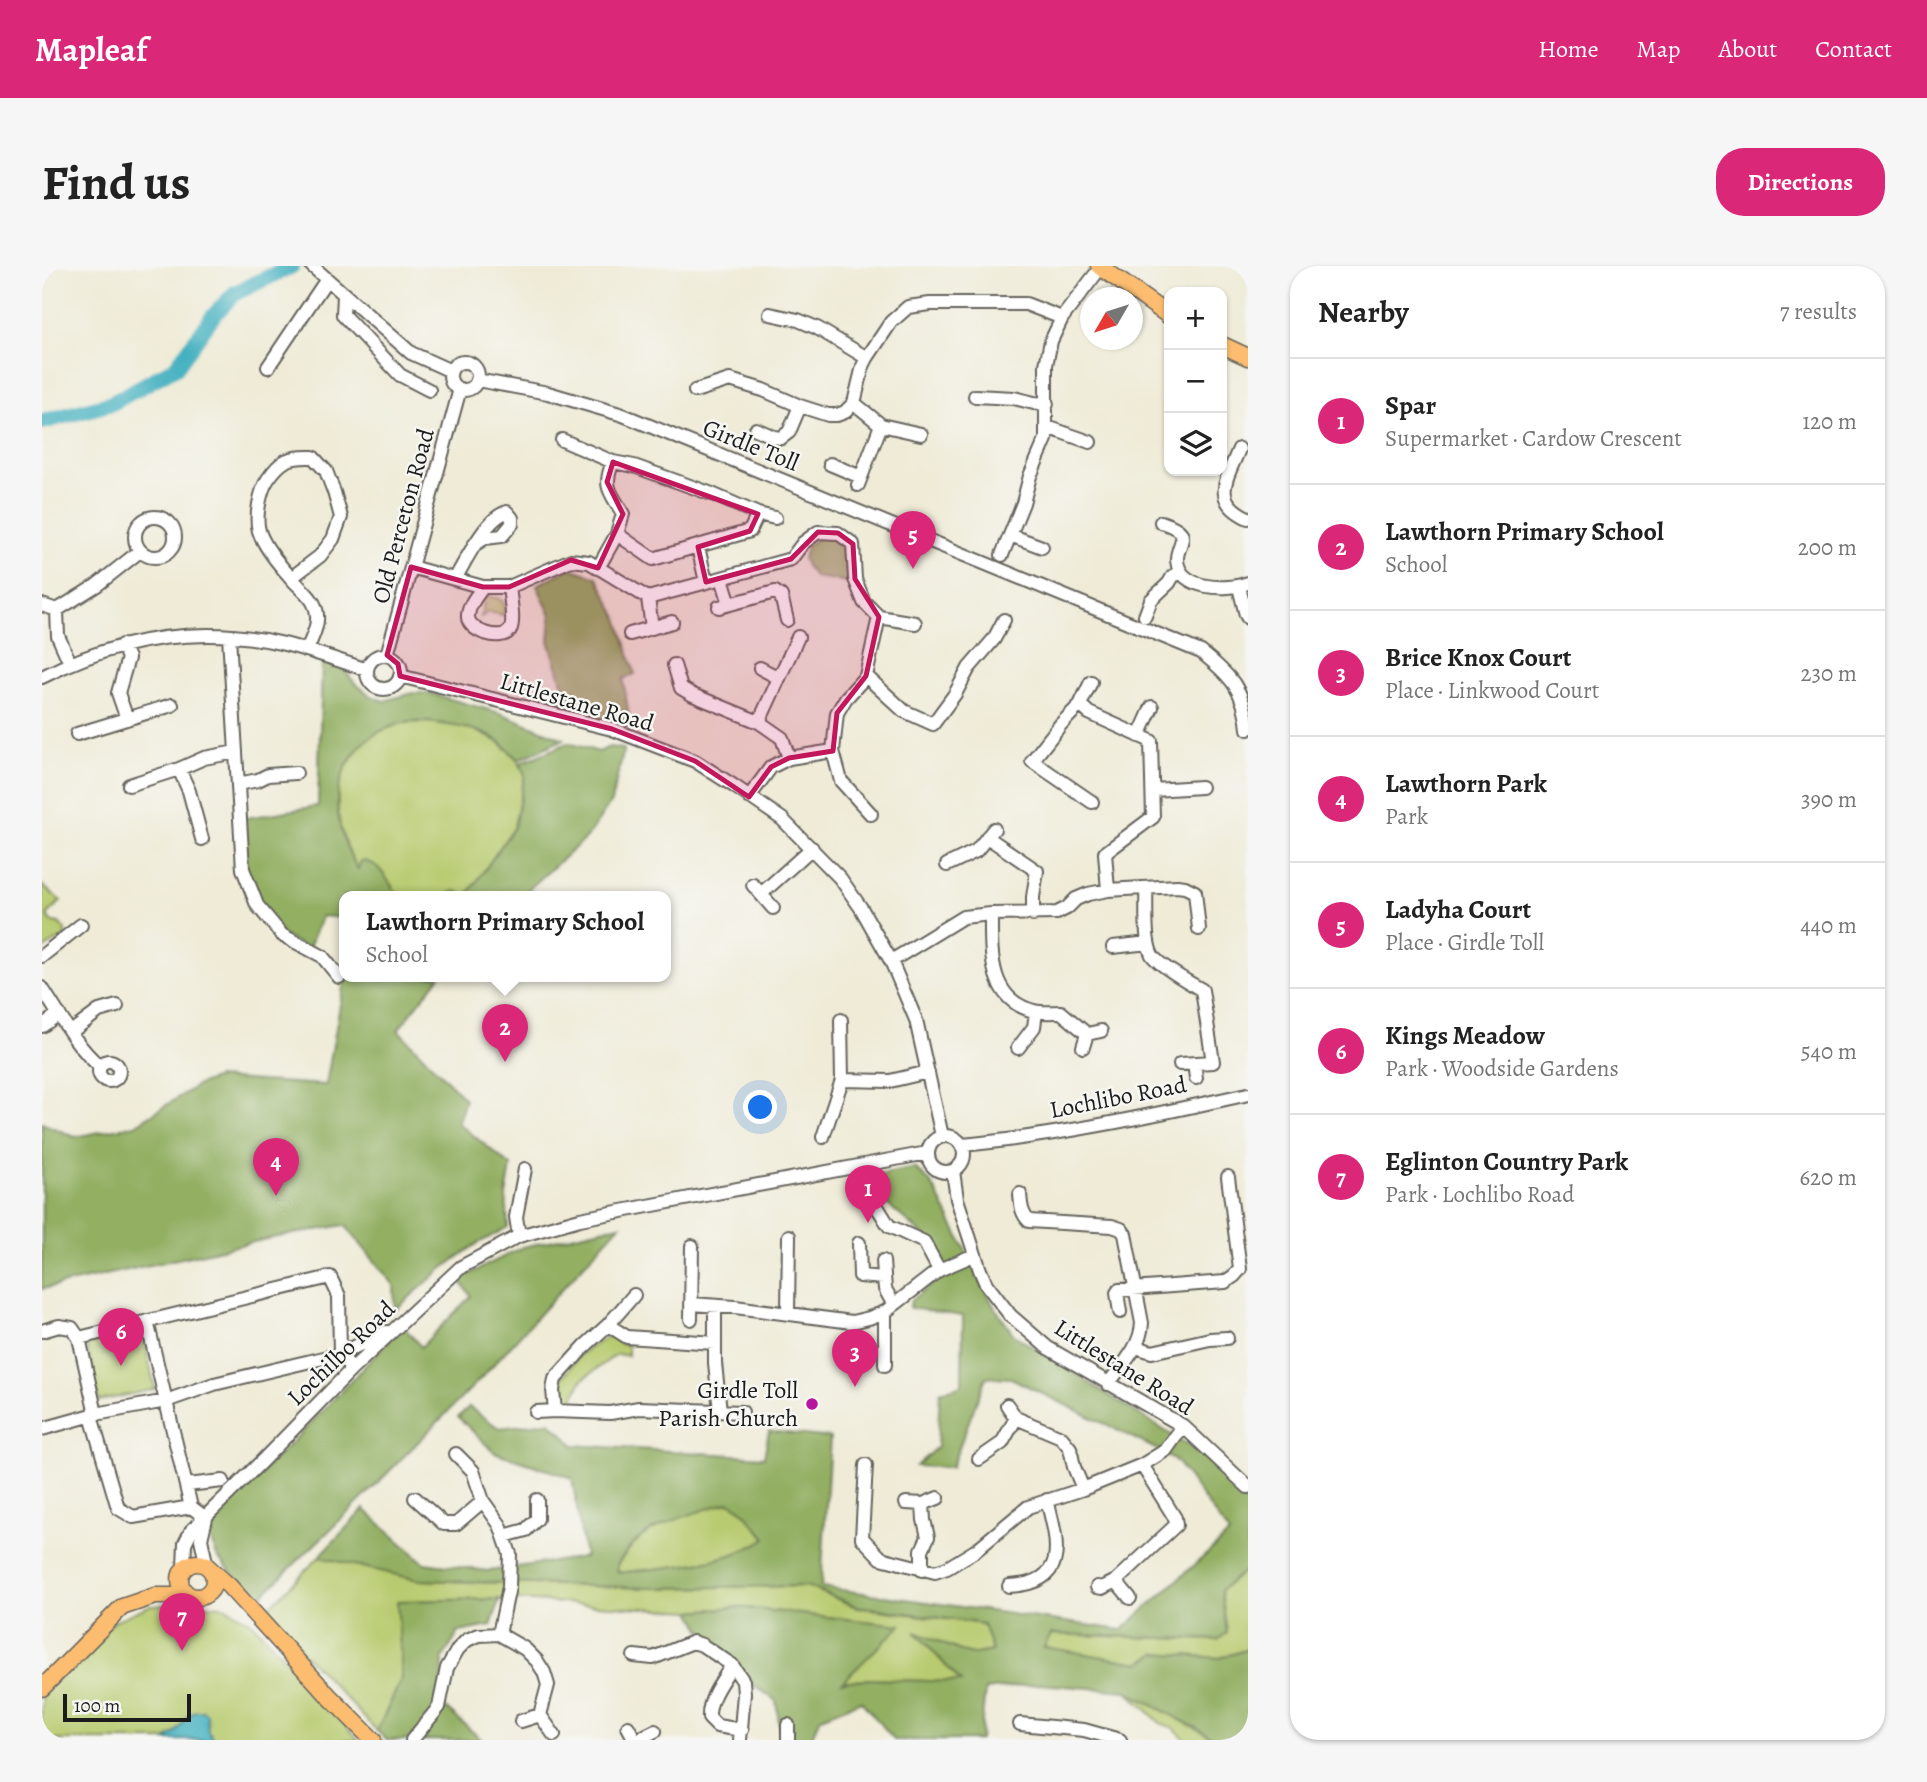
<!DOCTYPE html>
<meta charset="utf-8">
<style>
:root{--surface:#fff;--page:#f6f6f6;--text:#222;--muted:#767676;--line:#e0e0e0;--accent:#db2777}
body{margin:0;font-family:Alegreya,serif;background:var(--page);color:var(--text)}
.controls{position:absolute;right:21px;top:21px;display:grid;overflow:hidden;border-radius:14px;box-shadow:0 2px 5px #0004}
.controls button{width:63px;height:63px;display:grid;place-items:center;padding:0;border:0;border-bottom:2px solid var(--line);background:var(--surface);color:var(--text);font:35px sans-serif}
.compass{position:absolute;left:1038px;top:21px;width:63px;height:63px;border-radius:50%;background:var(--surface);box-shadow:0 2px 5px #0004;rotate:231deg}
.scale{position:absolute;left:21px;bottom:18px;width:128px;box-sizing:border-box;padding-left:7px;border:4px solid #1c1c1c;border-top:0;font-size:19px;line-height:24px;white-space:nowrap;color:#1c1c1c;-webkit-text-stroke:5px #f6f6f2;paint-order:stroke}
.you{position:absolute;left:719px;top:842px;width:24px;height:24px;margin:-18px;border:5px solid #fff;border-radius:50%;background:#1a73e8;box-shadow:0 0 0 10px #1a73e833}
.badge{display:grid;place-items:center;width:46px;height:46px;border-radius:50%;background:var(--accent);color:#fff;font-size:23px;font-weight:700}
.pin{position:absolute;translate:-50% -58px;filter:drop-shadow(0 2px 4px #0008)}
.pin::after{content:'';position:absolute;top:37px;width:24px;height:21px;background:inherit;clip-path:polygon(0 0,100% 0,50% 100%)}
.popup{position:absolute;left:297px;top:625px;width:332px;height:91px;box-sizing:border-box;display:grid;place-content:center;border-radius:14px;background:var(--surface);filter:drop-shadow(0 2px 5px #0005);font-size:23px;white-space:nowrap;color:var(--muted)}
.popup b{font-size:26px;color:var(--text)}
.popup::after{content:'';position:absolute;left:50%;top:100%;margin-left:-14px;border:14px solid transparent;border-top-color:var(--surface)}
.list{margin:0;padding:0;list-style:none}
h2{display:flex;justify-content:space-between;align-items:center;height:91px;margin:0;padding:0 28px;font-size:30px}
h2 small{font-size:23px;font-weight:400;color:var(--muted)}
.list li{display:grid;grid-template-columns:46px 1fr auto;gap:21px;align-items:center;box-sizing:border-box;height:126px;padding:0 28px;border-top:2px solid var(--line)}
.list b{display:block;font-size:26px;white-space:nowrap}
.list p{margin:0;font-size:23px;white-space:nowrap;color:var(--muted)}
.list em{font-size:23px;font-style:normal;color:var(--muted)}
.icon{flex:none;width:38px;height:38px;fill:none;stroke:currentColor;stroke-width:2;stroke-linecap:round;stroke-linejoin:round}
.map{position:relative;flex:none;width:1206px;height:1474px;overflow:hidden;border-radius:28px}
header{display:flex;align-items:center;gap:42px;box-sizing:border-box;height:98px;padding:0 35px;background:var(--accent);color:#fff}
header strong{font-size:33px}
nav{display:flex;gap:38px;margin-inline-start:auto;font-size:24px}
.intro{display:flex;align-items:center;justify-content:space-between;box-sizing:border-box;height:168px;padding:0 42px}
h1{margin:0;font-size:49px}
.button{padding:18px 32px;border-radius:28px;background:var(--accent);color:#fff;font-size:24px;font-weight:700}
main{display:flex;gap:42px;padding:0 42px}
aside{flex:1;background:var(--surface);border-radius:28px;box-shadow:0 2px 5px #0004}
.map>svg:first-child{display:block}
.green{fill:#b8cb6f;stroke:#6a7446;stroke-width:2}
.forest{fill:#92af62;stroke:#57663f;stroke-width:2;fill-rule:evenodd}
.water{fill:#43b0c0;stroke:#30666e;stroke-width:2}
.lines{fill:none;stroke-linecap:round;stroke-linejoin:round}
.river{stroke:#43b0c0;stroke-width:16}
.minor-casing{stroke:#66645d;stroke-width:16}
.major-casing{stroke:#66645d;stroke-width:19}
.minor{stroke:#fff;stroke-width:12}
.major{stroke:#fcbd6f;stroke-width:16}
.marked{fill:#c2185b;fill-opacity:0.2;stroke:#c2185b;stroke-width:5;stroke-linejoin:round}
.poi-dot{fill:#b5179e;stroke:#f6f6f2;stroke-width:2.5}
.labels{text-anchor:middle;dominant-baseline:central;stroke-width:5;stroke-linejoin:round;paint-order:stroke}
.street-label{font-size:24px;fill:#1c1c1c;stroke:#f6f6f2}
.poi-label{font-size:24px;fill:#1c1c1c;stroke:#f6f6f2;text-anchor:end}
</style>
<header>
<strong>Mapleaf</strong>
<nav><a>Home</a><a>Map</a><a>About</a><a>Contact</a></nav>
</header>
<div class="intro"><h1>Find us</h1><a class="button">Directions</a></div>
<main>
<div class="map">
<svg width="1206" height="1474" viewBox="0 0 1206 1474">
<rect width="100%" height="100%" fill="#f6f6f2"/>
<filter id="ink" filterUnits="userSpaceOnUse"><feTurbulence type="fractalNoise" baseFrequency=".0143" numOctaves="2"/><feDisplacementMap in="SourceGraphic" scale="14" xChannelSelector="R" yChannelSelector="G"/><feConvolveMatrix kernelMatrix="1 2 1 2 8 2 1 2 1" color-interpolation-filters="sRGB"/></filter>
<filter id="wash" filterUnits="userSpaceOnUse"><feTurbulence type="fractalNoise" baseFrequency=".00686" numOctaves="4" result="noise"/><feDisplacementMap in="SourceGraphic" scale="28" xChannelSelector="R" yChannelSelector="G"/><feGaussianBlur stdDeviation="1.57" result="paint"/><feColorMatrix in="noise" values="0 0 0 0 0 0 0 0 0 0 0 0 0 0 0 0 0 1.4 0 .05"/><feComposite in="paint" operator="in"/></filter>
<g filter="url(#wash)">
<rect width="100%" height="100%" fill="#efebd7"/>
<path class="green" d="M 446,330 C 457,332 467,335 461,349 L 446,346 L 439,351 L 442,337 L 441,333 Z
M 388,456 L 428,462 L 457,476 L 476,494 L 483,508 L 472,561 L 427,627 L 422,629 L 414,625 L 401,630 L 357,630 L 316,604 L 308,589 L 298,561 L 296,547 L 296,524 L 303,503 L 318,480 L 332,468 L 359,457 Z
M 0,619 L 19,635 L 6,648 L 6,651 L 10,656 L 17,657 L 23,664 L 23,670 L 0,684 Z
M 100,1064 L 113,1123 L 57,1135 L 44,1077 Z
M 569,1068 L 578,1078 L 586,1079 L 586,1090 L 575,1088 L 540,1114 L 527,1141 L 519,1140 L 515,1136 L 514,1120 L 539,1088 Z
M 687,1236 L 699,1243 L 724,1272 C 686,1299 622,1301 577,1307 L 575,1299 C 583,1287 596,1271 609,1264 C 633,1251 661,1244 687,1236 Z
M 277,1291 L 377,1314 L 606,1322 L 765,1320 L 814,1341 L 941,1358 L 950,1385 L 928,1389 L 875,1367 L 920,1416 L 823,1413 L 798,1416 L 858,1359 L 695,1341 L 649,1345 L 458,1333 L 356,1335 L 360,1412 L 335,1465 L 222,1346 Z
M 1206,1302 L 1206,1383 L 1178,1392 L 1115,1387 L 1097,1397 L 1001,1381 L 1009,1368 L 1176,1374 L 1184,1366 L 1179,1324 Z
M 144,1338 L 182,1340 L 211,1357 L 317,1474 L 0,1474 L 0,1428 L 72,1355 L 109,1339 Z
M 1085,1425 L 1176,1474 L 1144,1474 L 1132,1462 L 1118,1457 Z"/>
<path class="forest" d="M 780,270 C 809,273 804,293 806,316 L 773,311 L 764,300 L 761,292 L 766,279 Z
M 528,302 L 555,311 L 576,352 L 593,408 L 581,413 L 589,462 L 494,436 L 522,422 L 507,375 L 509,350 L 495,319 Z
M 280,396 L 302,404 L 313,417 L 329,430 L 342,435 L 371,427 L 386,427 L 458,447 L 522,473 L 476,494 C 470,488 464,480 457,475 C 440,464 420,461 400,458 C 387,456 370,454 357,458 C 317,469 291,505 296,548 C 298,567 306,587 316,603 L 319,595 C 338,594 346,617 357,630 L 302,630 L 302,652 L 280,650 L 266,683 L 240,669 L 215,639 L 201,603 L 198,553 L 276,540 Z
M 526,477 L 557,486 L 567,481 L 582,483 L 569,536 L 546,570 L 479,630 L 401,630 L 414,625 L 422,629 L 427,627 L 472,561 L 483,509 L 478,497 Z
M 303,710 L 398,710 L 356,764 L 423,833 L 416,857 L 469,900 L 464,930 L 466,961 L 430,981 L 400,1003 L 353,1044 L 352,1019 L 303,959 L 239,970 L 0,1023 L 0,857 L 33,871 L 93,859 L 156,819 L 175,812 L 284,819 Z
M 873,902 L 887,915 L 895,927 L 951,1039 L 972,1069 L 1161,1189 L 1206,1238 L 1206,1302 L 1179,1324 L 1185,1366 L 1176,1374 L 1009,1368 L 1002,1381 L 1097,1397 L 1115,1387 L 1178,1392 L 1206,1383 L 1206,1474 L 1176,1474 L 1085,1425 L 997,1418 L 943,1424 L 938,1474 L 852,1474 L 819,1435 L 779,1451 L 768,1474 L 739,1474 L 734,1435 L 677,1394 L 649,1345 L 695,1341 L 859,1359 L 800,1416 L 823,1413 L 919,1416 L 873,1366 L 928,1389 L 950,1385 L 941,1358 L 814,1340 L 765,1320 L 606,1322 L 377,1314 L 277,1291 L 322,1243 L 382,1297 L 447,1305 L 543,1291 L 530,1212 L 452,1186 L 416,1151 L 427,1141 L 457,1162 L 508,1156 L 532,1179 L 722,1191 L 727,1165 L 788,1172 L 779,1321 L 1080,1364 L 1187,1268 L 1135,1196 L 1114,1183 L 969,1112 L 944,1111 L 909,1202 L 874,1200 L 895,1181 L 898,1126 L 920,1119 L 921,1050 L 868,1042 L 869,1034 L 906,1006 L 900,993 L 888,975 L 845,938 L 838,909 ZM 687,1236 L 699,1243 L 724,1272 C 686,1299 622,1301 576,1307 L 575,1299 C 583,1287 596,1271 610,1264 C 634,1252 661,1244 687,1236 Z
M 578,959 L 443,1108 L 319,1234 L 215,1334 L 175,1290 L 167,1269 L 172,1254 L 264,1162 L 361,1060 L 379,1081 L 429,1030 L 417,1013 L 481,981 Z
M 458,1333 L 449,1360 L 417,1366 L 401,1392 L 400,1439 L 440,1474 L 345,1474 L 335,1465 L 360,1412 L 355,1335 Z"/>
<path class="water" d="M 154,1445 L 161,1445 L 165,1448 L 166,1465 L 171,1471 L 170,1474 L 124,1474 C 127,1471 130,1469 133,1467 C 142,1459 142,1449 154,1445 Z"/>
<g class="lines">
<path class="river" d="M 0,156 L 70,137 L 134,101 L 171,50 L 193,27 L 250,0"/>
</g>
</g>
<g filter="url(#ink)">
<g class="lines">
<g class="minor-casing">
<path id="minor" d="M 270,0 L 369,87 L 409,105
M 302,29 L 301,49 L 358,109 L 387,124
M 728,48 L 756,54 L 775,62 L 825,92
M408 110a14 14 0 1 1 28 0a14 14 0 1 1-28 0Z
M 226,101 L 285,13
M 435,114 L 506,127 L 581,149 L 1159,386 C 1188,409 1203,424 1206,463
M 653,125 L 688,114 L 721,124 L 758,140 L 786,149 L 795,149 L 803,146 L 812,137 L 821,100 L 825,92 L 849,56 L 866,41 L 888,38 L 984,38 L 1020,52
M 933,130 L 972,132 L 992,137 L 1005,138
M 812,137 L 839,159 L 816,219
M 839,159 L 879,168
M 1005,161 L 1048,176
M 714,163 L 732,171 L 739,172 L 747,166 L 758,140
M 520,174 L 571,196 L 592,200 L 670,228 L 716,248 L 733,252
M 1197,183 C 1185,213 1168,234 1206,252
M 788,198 L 819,211
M93 271a20 20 0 1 1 40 0a20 20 0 1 1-40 0Z
M 1119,256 C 1125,258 1135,261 1139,267 C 1143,274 1134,285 1135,294 C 1137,324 1185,325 1206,317
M 575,268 L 611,293 L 708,265 L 716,248
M 968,269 L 1000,281
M 656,281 L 664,316
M 960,289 L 981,237 L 988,210 L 1004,173 L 1004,99 L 1009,75 L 1020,52 L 1059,1
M 369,301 L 441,321 L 467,321 L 529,294 L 547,296 L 606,332 L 749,293 L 761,277 L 776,266 L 796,267 L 811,278 L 813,313 L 822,336 L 837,351 L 873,357
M 556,302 L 575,268 L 581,248 C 569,226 560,222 571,196
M 249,312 L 278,290 L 291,273 L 299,251 L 292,226 L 284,205 L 271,191 C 247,190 239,194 226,213 C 218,225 213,251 217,265 C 222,281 240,302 251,314 C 257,321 268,329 272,338 C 280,354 271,369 265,384
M 680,312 L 688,338
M 413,313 C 424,294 444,252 465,246 L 470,252 L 470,258 L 460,270 L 443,272 L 432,279
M 441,321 C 435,329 427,338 426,349 C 424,366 461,376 468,364 C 473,356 468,331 467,321
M 1197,321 L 1204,349 L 1206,352
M 606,332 L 610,362
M 0,339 L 15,344
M 677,341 L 733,326 L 739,330 L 745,354
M 1103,350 L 1109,334 L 1127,317 L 1131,310 L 1139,307
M 588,368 L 630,356
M 187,370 L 201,603 L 215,639 L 240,669 L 280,690 L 297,711
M 80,379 L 86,392 L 76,427 L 85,453
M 345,389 L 418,123
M325 406a17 17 0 1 1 34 0a17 17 0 1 1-34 0Z
M 28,397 L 16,370 L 15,344 L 55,319 L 98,285
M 632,399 L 639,422 L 651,429 L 717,456 L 740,472 L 747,492
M 718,402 L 737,412
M 358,410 L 570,463 L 653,495 L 692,520 L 740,553 L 798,612 L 819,642 L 849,695 L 874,754 L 900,870
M 824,410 L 862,445 L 891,458 L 913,428 L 927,402 L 952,373 L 962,354
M 0,411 C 75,373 156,359 238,377 C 268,384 296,394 325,404
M 1049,416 L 1038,439 L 1019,458 L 990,495 L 1050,536
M 1038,439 L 1047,447 L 1109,475 L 1111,551 L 1063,587 L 1066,624
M 717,456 L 756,371
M 35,468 L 130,439
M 1097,470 L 1110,441
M 137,503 L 147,525 L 160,573
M 196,518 L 216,514 L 226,509 L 254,507
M 87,519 L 137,503 L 162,492 L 194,486
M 1111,524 L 1159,521
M 707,531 L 729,501 L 747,492 L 791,485
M 829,548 L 799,515 L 791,485 L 795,447 L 804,432 L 824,410 L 837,351
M 945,571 L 995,605 L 991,631 L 991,649
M 905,599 L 934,585 L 952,563
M 711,619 L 731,642
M 1104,623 C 1105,641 1102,673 1110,689 C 1116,699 1148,717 1160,724 L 1171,796 L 1138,798
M 719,628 L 770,582
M 949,648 C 949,685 946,734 992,745 C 1000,747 1010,746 1019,746 L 1045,768 L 1041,781
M 1071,681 L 1106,677
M 0,690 L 39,659
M 849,695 L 921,651 L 949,648 L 1015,647 L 1025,642 L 1034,633 L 1046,628 L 1066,624 L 1135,620 L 1143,621 L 1153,626 L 1157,663
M 0,722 C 15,745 37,785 58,800
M 799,754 L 800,814 L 848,815 L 886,806
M 0,760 L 17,748
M 29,766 L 57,745 L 75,740
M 1045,768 L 1059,765
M 976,782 L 992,761 L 994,746
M57 805a10 10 0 1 1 20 0a10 10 0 1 1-20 0Z
M 1152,797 L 1154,812
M886 888a18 18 0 1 1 36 0a18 18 0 1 1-36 0Z
M 781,871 L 800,814
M 920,879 C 1017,870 1111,849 1206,828
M 911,905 L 915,933 L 938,1004 L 944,1018 L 968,1049 L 1006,1082 L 1141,1160 L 1206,1221
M 827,916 L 834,939 L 847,960 L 882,976 L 897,1004
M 978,928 C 979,939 979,947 987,955 L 1070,960 L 1079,963 L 1083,968 L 1100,1057 C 1099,1081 1080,1099 1066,1118
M 477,970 L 474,951 L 483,903
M 817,977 L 818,1010 L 841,1012
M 841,995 L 843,1023 L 852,1039
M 649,1038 L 693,1041 L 810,1056 L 827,1052 L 843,1046 L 897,1004 L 932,989
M 673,1040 L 673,1097 L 678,1145
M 843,1046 L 843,1099
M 1078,1046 L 1075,1027 L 1077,1024 L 1183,1016 L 1192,1010 L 1198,1003 L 1186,911
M 746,1047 L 747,970
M 649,1053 L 650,980
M 105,1055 L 149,1241 L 164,1252
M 566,1059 L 585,1071 L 673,1077
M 0,1065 L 17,1060 L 30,1062 L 37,1072 L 54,1148
M 37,1072 L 288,1011 L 297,1030 L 298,1088 L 344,1066
M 1094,1081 L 1110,1086 L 1168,1073 L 1185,1072
M 965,1139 L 974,1152 L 1019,1171 L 1028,1182 L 1032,1201 L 1041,1223
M 513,1145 L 511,1124 L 513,1113 L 543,1080 L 566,1059 L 592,1029
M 494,1146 L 513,1145 L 568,1147 L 597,1142 L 700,1146
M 49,1150 L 76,1242 L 91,1251 L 149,1241
M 0,1163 L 54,1148 L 124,1135 L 172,1118 L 298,1088 L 310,1103
M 414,1188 L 431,1205 L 441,1235 L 458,1259 L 468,1288 L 467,1321 L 457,1368
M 937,1193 L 960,1177 L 974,1152
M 824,1199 L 820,1272 L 839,1292 L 893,1306 L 905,1302 L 933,1285 L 986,1241 L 1041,1223 L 1100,1199 L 1124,1184 L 1141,1160
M 145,1219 L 181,1215
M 373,1232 L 402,1258 L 414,1258 L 441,1235
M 864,1237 L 881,1238 L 896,1232
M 164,1252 L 159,1273 L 165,1301
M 462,1270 L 484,1264 L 495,1253 L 495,1234
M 142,1302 L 143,1277 L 149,1265 L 219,1196 L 310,1103 L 419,1001 L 477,970 L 538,953 L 885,887
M 880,1304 L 880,1284 L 886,1271 L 882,1254 L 881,1238
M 1074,1315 L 1088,1332
M 967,1320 C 1028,1317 1016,1277 1005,1234
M 1055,1321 L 1060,1322 L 1074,1315 L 1134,1259 L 1133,1252 L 1100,1199
M 592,1390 L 611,1392 L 651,1376 L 660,1379 L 690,1399 L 701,1415 L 702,1428 L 698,1474
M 690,1399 C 680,1416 666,1432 667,1452 L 675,1460 L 700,1464
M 498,1449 L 512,1469
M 978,1458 L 1042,1464 L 1078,1474
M 746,1459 L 746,1474
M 586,1461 L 593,1474
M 370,1474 L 397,1441 L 405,1402 L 416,1383 L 425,1374 L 437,1369 L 457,1368 L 483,1383 L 495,1395 L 502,1406 L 506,1419 L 498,1449 L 479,1455
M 595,1474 L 613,1465"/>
</g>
<g class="major-casing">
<path id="major" d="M 1057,0 L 1127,50
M 1180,79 L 1206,91
M138 1314a17 17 0 1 1 34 0a17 17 0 1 1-34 0Z
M 167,1302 L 187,1320 L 287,1430 L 331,1474
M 0,1422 L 80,1341 L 113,1330 L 149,1330"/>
</g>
<use href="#minor" class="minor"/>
<use href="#major" class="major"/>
</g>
</g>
<path class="marked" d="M 571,196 L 716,248 L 708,265 L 656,281 L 664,316 L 749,293 L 776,266 L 796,267 L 811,278 L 813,313 L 837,351 L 824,410 L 795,447 L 791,485 L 747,492 L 729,501 L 707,531 L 653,495 L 570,463 L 358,410 L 356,398 L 345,389 L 369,301 L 441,321 L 467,321 L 529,294 L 556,302 L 581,248 L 565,216 Z"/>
<circle class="poi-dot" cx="770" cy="1138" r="7"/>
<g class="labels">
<g class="street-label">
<text transform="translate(709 179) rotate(22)">Girdle Toll</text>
<text transform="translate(361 250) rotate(-75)">Old Perceton Road</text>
<text transform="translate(535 436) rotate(16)">Littlestane Road</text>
<text transform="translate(1076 831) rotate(-11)">Lochlibo Road</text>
<text transform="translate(299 1087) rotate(-44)">Lochilbo Road</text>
<text transform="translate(1082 1101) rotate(32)">Littlestane Road</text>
</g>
<g class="poi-label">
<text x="756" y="1124">Girdle Toll<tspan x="756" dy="28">Parish Church</tspan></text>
</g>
</g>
</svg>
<div class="controls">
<button>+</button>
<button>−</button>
<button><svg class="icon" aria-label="layers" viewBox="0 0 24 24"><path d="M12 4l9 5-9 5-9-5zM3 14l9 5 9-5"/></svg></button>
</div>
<svg class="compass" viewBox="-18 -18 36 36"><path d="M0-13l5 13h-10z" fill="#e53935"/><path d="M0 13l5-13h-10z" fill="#767676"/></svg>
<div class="scale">100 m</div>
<div class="you"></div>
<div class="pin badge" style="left:826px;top:957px">1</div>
<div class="pin badge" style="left:463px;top:796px">2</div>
<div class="popup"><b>Lawthorn Primary School</b>School</div>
<div class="pin badge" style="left:813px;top:1121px">3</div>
<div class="pin badge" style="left:234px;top:930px">4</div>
<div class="pin badge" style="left:871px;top:303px">5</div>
<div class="pin badge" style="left:79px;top:1100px">6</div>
<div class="pin badge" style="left:140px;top:1385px">7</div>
</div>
<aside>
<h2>Nearby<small>7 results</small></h2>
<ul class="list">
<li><span class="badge">1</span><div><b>Spar</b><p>Supermarket · Cardow Crescent</p></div><em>120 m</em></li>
<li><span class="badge">2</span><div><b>Lawthorn Primary School</b><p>School</p></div><em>200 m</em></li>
<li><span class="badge">3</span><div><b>Brice Knox Court</b><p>Place · Linkwood Court</p></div><em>230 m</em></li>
<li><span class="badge">4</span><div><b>Lawthorn Park</b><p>Park</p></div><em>390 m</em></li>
<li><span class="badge">5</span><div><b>Ladyha Court</b><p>Place · Girdle Toll</p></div><em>440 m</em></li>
<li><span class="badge">6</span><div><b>Kings Meadow</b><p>Park · Woodside Gardens</p></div><em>540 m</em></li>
<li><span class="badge">7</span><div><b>Eglinton Country Park</b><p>Park · Lochlibo Road</p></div><em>620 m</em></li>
</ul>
</aside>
</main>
